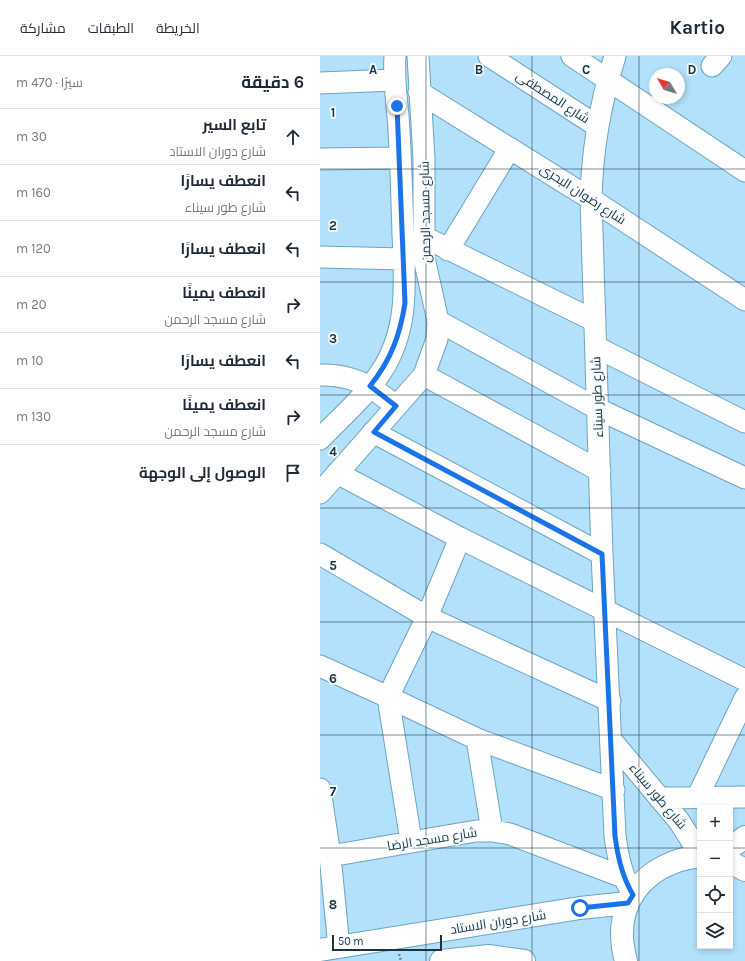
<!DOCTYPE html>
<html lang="ar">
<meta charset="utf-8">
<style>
:root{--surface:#fff;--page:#f6f6f7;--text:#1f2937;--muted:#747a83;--line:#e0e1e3}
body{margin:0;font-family:Karla,Cairo,sans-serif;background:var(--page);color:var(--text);direction:rtl}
.controls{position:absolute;right:12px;bottom:12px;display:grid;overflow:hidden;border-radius:0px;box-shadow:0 2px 6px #0003}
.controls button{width:36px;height:36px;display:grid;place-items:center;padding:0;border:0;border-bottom:1px solid var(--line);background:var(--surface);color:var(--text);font:20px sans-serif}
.compass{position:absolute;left:329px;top:12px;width:36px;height:36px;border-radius:50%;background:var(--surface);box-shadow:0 2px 6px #0003;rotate:308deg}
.scale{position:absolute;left:12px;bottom:10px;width:110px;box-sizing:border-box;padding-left:4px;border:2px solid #1c3440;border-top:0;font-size:11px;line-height:14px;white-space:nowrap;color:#1c3440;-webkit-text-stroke:3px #f5fbfe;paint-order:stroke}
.stop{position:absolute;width:12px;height:12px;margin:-9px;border:3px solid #1a73e8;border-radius:50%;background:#fff}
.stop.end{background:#1a73e8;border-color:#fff;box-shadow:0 1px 4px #0008}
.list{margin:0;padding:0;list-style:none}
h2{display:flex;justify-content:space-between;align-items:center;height:52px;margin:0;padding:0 16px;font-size:17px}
h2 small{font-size:13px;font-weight:400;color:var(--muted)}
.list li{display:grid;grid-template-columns:26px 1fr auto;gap:12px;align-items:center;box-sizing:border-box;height:56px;padding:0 16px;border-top:1px solid var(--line)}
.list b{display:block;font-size:15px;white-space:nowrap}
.list p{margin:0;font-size:13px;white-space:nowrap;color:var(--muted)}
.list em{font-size:13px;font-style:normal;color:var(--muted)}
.icon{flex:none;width:22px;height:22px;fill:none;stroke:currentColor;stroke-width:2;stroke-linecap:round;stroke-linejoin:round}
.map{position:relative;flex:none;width:425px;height:905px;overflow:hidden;direction:ltr}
header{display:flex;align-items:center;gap:24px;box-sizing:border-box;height:56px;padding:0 20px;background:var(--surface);border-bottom:1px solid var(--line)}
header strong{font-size:19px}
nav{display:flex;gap:22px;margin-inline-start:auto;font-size:14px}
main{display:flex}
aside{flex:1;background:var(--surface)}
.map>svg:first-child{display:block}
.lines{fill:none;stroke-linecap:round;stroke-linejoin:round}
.minor-casing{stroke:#6ba4c3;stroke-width:23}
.major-casing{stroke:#6ba4c3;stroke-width:24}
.path{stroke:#638598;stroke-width:2.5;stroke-dasharray:2 2;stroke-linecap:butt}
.minor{stroke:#fff;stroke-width:21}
.major{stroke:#fff;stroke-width:22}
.route{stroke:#1a73e8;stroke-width:5}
.grid{fill:none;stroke:#1c3440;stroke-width:1;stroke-opacity:0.55}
.labels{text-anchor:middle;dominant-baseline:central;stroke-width:3.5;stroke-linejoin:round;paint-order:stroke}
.street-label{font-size:13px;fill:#1c3440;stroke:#f5fbfe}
.grid-label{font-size:13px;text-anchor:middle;font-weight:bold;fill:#1c3440;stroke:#f5fbfe;stroke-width:3.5;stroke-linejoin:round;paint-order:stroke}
</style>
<header>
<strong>Kartio</strong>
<nav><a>الخريطة</a><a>الطبقات</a><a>مشاركة</a></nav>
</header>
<main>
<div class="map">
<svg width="425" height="905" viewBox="0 0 425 905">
<rect width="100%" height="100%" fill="#b3e0fb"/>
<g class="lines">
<g class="minor-casing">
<path id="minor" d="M 169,0 L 277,70
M 252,0 L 425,115
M 295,0 C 280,48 272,93 271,143 L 282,498 L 295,780 C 298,802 302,820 313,839
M 392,10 L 401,0
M 0,27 L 74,24
M 99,36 L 271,143 L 425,244
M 0,103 L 80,102
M 104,181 L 275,265
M 128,194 L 190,92
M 0,201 L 84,203
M 118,265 L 278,353 L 425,422
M 276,291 L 425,366
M 0,319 C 33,318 51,330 76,350
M 104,319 L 280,415
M 53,376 L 282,498
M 0,383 C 20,362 45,341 61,316 C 89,274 85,227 83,178 C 82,144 81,110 79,75 C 78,50 73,26 75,0
M 17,417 L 140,482 L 425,624
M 0,437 L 104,319 L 117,283 L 118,265 L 104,202 L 104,103 L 98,0
M 0,498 L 107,561 L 290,645
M 0,610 L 68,641 L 107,561 L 140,482
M 292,685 L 359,765 L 380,798
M 0,733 L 10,800 L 19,891
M 378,740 L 425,642
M 339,742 L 425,741
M 172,775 L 157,683 L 294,734
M 91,785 L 68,641 L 157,683
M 10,800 L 156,775 L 172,775 L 190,778 L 303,821"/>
</g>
<g class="major-casing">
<path id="major" d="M 410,792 L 425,781
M 410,806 L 425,814
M 0,894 L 260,852 L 308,847
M 121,905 L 169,900 L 204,905
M 306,905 C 290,848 324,807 380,800"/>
</g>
<path class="path" d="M 79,898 L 81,905"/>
<use href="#minor" class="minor"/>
<use href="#major" class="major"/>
</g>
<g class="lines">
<path class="route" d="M 77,50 L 85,247 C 80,279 71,304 50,330 L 76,350 L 54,376 L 282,498 L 295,780 C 298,802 302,820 313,839 L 308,847 L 260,852"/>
</g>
<path class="grid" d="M 106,0 L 106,905M 212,0 L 212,905M 319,0 L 319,905M 0,113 L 425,113M 0,226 L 425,226M 0,339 L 425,339M 0,452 L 425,452M 0,566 L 425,566M 0,679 L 425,679M 0,792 L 380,792M 410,792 L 425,792"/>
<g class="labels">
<g class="street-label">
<text transform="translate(233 41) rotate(33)">شارع المصطفى</text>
<text transform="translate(263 138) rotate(33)">شارع رضوان البحرى</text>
<text transform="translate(105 156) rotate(-91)">شارع مسجد الرحمن</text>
<text transform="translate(277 341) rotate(-92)">شارع طور سيناء</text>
<text transform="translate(338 740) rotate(50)">شارع طور سيناء</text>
<text transform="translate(112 783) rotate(-9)">شارع مسجد الرضا</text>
<text transform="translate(178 866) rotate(-9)">شارع دوران الاستاد</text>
</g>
</g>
<g class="grid-label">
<text x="53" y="18">A</text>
<text x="159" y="18">B</text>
<text x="266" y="18">C</text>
<text x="372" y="18">D</text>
<text x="13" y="61">1</text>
<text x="13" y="174">2</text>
<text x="13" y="287">3</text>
<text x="13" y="400">4</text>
<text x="13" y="514">5</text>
<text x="13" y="627">6</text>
<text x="13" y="740">7</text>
<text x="13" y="853">8</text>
</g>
</svg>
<div class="controls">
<button>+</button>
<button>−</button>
<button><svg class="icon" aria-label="locate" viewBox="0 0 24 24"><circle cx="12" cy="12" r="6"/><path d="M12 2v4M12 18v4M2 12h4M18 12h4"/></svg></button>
<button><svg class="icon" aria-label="layers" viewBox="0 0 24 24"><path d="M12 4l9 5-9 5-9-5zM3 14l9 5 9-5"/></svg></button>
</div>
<svg class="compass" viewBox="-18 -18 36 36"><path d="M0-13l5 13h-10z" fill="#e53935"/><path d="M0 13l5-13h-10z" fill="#747a83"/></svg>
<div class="scale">50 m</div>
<div class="stop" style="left:260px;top:852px"></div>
<div class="stop end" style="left:77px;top:50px"></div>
</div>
<aside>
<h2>6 دقيقة<small>سيرًا · 470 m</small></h2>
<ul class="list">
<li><svg class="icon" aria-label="ahead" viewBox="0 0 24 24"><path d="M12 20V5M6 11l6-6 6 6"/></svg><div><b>تابع السير</b><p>شارع دوران الاستاد</p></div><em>30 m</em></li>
<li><svg class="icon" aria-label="left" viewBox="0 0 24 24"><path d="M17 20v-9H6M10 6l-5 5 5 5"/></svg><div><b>انعطف يسارًا</b><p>شارع طور سيناء</p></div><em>160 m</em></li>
<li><svg class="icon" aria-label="left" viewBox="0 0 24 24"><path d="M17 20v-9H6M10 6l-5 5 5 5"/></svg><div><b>انعطف يسارًا</b></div><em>120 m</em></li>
<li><svg class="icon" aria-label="right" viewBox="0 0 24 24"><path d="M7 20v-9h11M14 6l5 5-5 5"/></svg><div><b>انعطف يمينًا</b><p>شارع مسجد الرحمن</p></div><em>20 m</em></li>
<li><svg class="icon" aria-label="left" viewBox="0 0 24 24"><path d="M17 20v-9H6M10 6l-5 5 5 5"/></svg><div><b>انعطف يسارًا</b></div><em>10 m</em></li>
<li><svg class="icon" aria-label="right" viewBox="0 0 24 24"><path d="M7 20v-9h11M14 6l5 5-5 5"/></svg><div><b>انعطف يمينًا</b><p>شارع مسجد الرحمن</p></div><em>130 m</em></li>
<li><svg class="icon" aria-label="arrive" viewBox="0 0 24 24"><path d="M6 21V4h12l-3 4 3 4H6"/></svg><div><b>الوصول إلى الوجهة</b></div></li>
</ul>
</aside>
</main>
